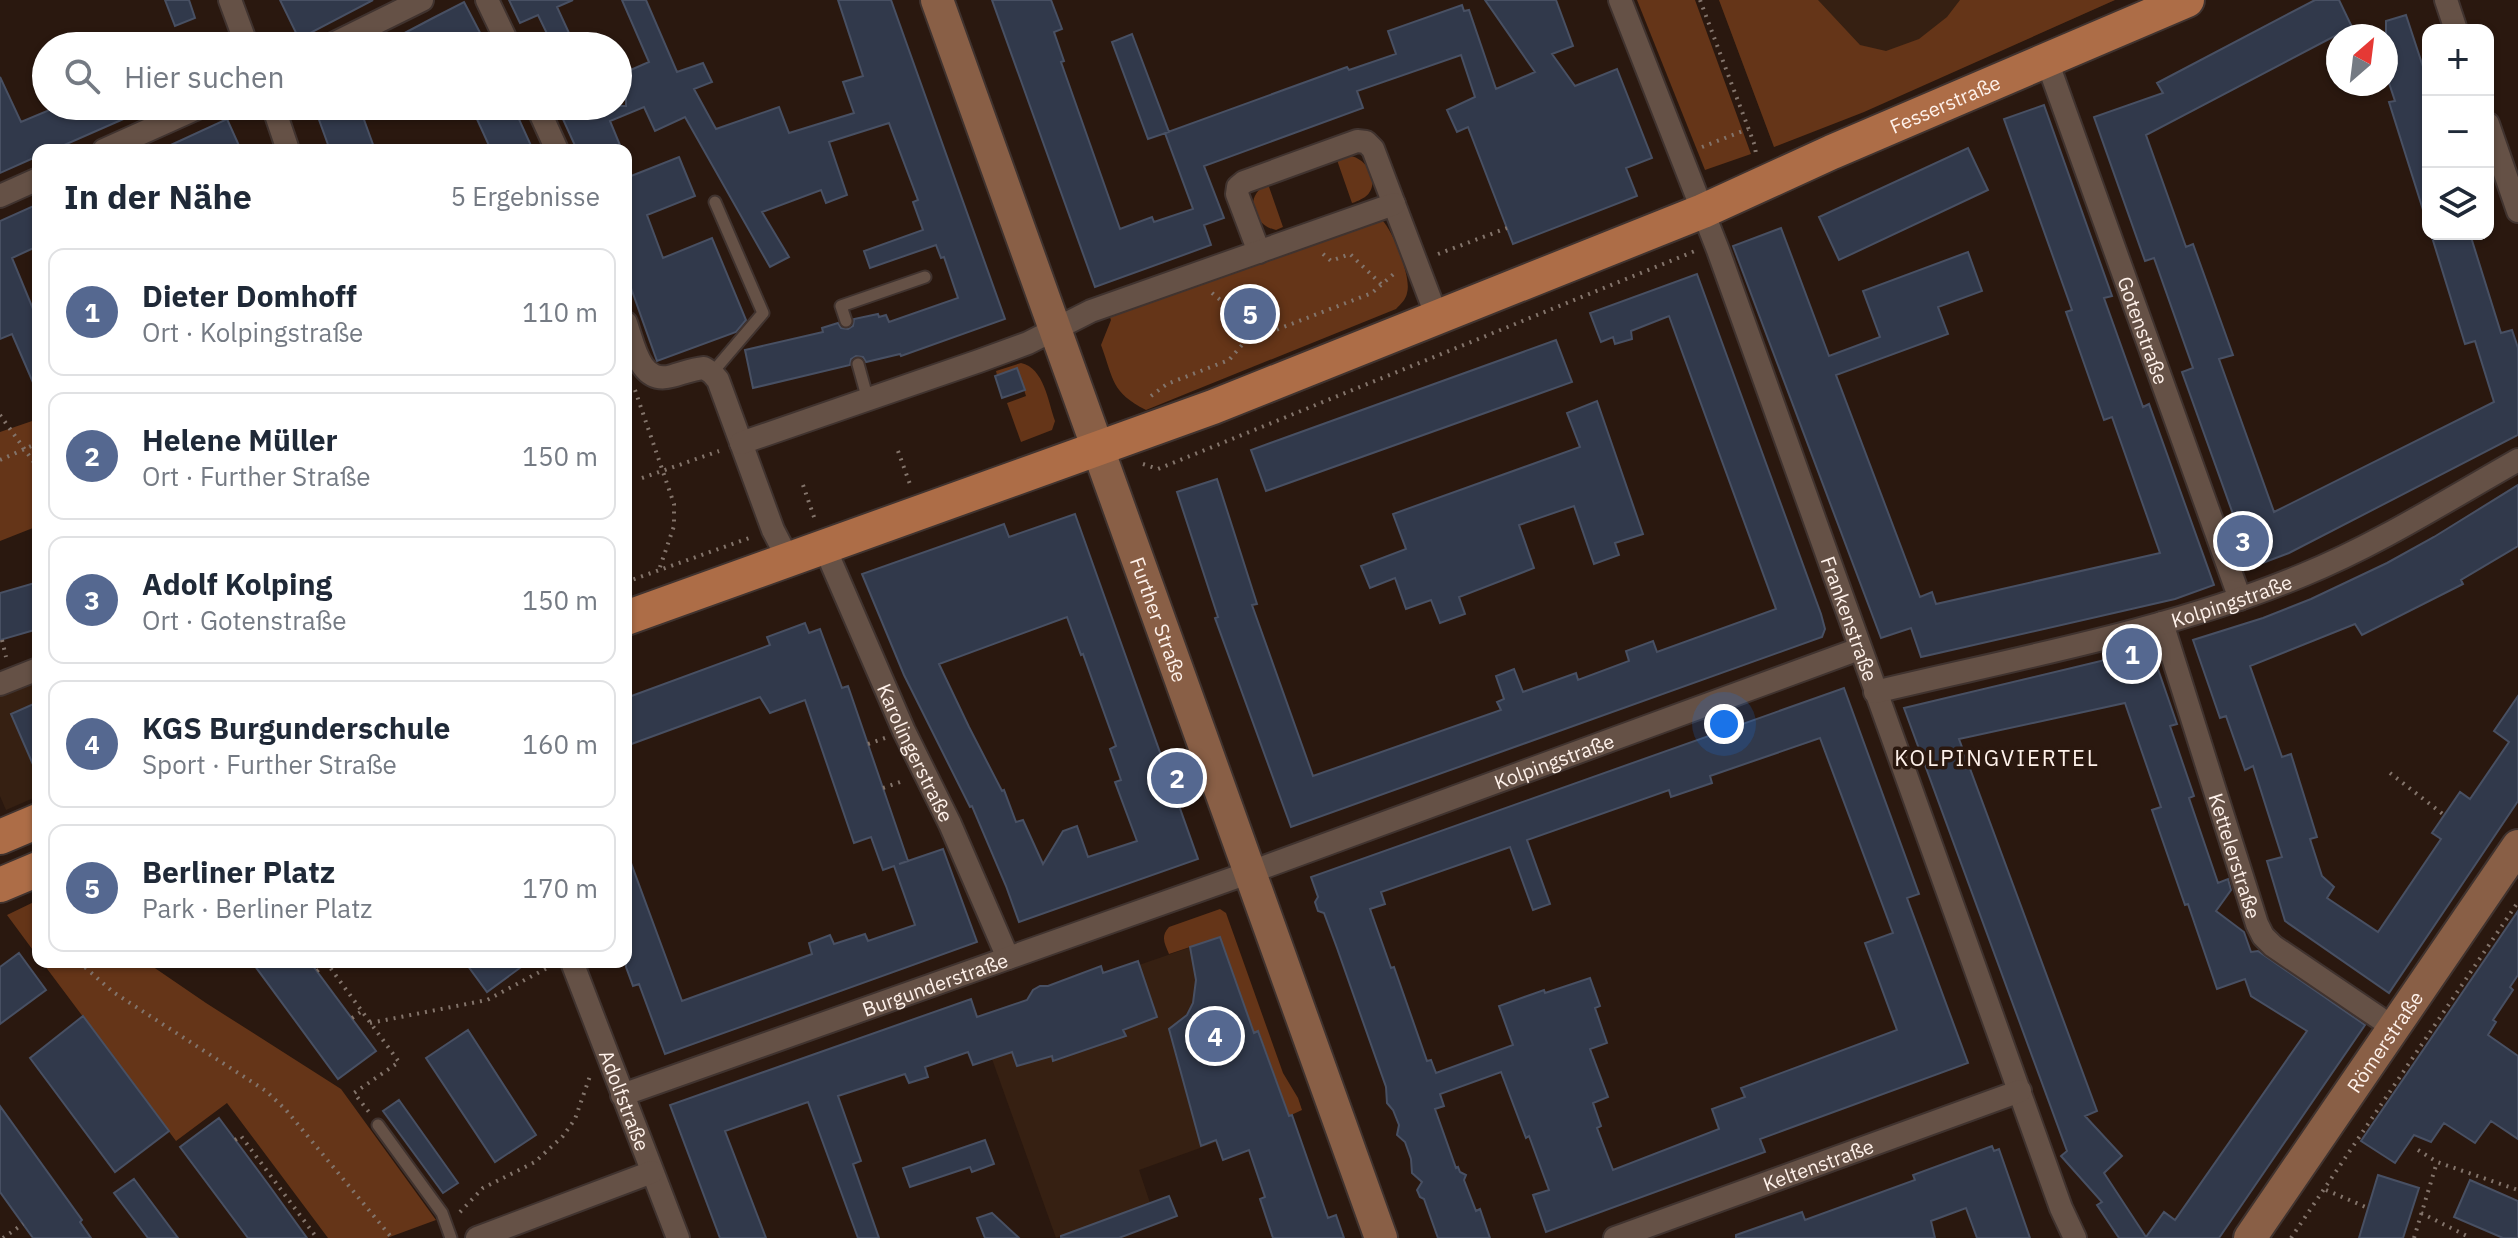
<!DOCTYPE html>
<html lang="de">
<meta charset="utf-8">
<style>
:root{--surface:#fff;--page:#f6f6f7;--text:#1f2937;--muted:#747a83;--line:#e0e1e3;--accent:#556890}
body{margin:0;font-family:"IBM Plex Sans",sans-serif;background:var(--page);color:var(--text)}
.controls{position:absolute;right:24px;top:24px;display:grid;overflow:hidden;border-radius:16px;box-shadow:0 2px 6px #0004}
.controls button{width:72px;height:72px;display:grid;place-items:center;padding:0;border:0;border-bottom:2px solid var(--line);background:var(--surface);color:var(--text);font:40px sans-serif}
.compass{position:absolute;left:2326px;top:24px;width:72px;height:72px;border-radius:50%;background:var(--surface);box-shadow:0 2px 6px #0004;rotate:28deg}
.you{position:absolute;left:1724px;top:724px;width:28px;height:28px;margin:-20px;border:6px solid #fff;border-radius:50%;background:#1a73e8;box-shadow:0 0 0 12px #1a73e833}
.badge{display:grid;place-items:center;width:52px;height:52px;border-radius:50%;background:var(--accent);color:#fff;font-size:26px;font-weight:700}
.pin{position:absolute;translate:-50% -50%;border:4px solid #fff;box-shadow:0 2px 8px #0006}
.list{margin:0;padding:0;list-style:none}
h2{display:flex;justify-content:space-between;align-items:center;height:104px;margin:0;padding:0 32px;font-size:34px}
h2 small{font-size:26px;font-weight:400;color:var(--muted)}
.list li{display:grid;grid-template-columns:52px 1fr auto;gap:24px;align-items:center;box-sizing:border-box;height:128px;margin:0 16px 16px;padding:0 16px;border:2px solid var(--line);border-radius:16px}
.list b{display:block;font-size:30px;white-space:nowrap}
.list p{margin:0;font-size:26px;white-space:nowrap;color:var(--muted)}
.list em{font-size:26px;font-style:normal;color:var(--muted)}
.icon{flex:none;width:44px;height:44px;fill:none;stroke:currentColor;stroke-width:2;stroke-linecap:round;stroke-linejoin:round}
.map{position:relative;flex:none;width:2518px;height:1238px;overflow:hidden}
.search{position:absolute;background:var(--surface);box-shadow:0 2px 6px #0004;left:32px;top:32px;width:600px;height:88px;display:flex;align-items:center;gap:20px;box-sizing:border-box;padding:0 28px;border-radius:44px;color:var(--muted);font-size:30px}
.panel{position:absolute;background:var(--surface);box-shadow:0 2px 6px #0004;left:32px;top:144px;width:600px;height:824px;border-radius:16px}
.map>svg:first-child{display:block}
.built{fill:#362012}
.green{fill:#653518}
.building{fill:#31394b;stroke:#485063;stroke-width:2;fill-rule:evenodd}
.lines{fill:none;stroke-linecap:round;stroke-linejoin:round}
.lane-casing{stroke:#40332f;stroke-width:15}
.street-casing{stroke:#40332f;stroke-width:26}
.secondary-casing{stroke:#40332f;stroke-width:36}
.primary-casing{stroke:#40332f;stroke-width:38}
.path{stroke:#83746b;stroke-width:4;stroke-dasharray:2 6;stroke-linecap:butt}
.lane{stroke:#655146;stroke-width:11}
.street{stroke:#655146;stroke-width:22}
.secondary{stroke:#895f46;stroke-width:32}
.primary{stroke:#ad6d47;stroke-width:34}
.labels{text-anchor:middle;dominant-baseline:central;stroke-width:7;stroke-linejoin:round;paint-order:stroke}
.street-label{font-size:20px;fill:#fef1ea;stroke:#2a180f}
.neighbourhood-label{font-size:22px;letter-spacing:2px;fill:#fef1ea;stroke:#2a180f}
</style>
<div class="map">
<svg width="2518" height="1238" viewBox="0 0 2518 1238">
<rect width="100%" height="100%" fill="#2a180f"/>
<path class="built" d="M 1719,0 L 2115,0 L 1903,94 L 1774,147 Z
M 38,680 L 38,796 L 6,810 L 0,796 L 0,695 Z
M 1220,937 L 1254,1032 L 1258,1031 L 1289,1116 L 1139,1170 L 1150,1203 L 1056,1238 L 977,1017 L 1030,999 L 1032,991 L 1037,987 L 1048,986 L 1101,966 L 1104,973 L 1139,965 Z"/>
<path class="green" d="M 1637,0 L 1695,0 L 1751,154 L 1705,170 Z
M 1719,0 L 1818,0 L 1860,45 L 1886,51 L 1919,39 L 1947,17 L 1960,0 L 2115,0 L 1864,112 L 1774,147 Z
M 1349,156 C 1367,157 1382,184 1365,197 C 1364,198 1354,203 1352,203 L 1337,160 Z
M 1268,184 L 1283,227 L 1276,230 C 1252,225 1243,195 1268,184 Z
M 1377,219 L 1382,220 C 1393,231 1412,278 1407,293 C 1406,299 1401,304 1396,309 L 1146,410 C 1111,392 1114,380 1101,345 L 1111,320 L 1109,315 Z
M 1021,363 C 1044,368 1048,401 1055,421 L 1052,430 L 1021,442 L 1007,403 L 1026,396 L 1017,368 L 997,375 L 996,371 Z
M 38,419 L 38,526 L 0,541 L 0,432 Z
M 38,900 L 38,957 L 7,915 Z
M 1220,909 L 1226,913 L 1283,1073 L 1298,1098 L 1302,1110 L 1289,1116 L 1259,1032 L 1254,1033 L 1220,937 L 1169,954 C 1165,944 1160,937 1169,927 Z
M 42,962 L 146,962 L 206,1003 L 341,1089 L 436,1220 L 387,1238 L 328,1238 L 227,1103 L 176,1141 Z"/>
<path class="building" d="M 165,0 L 189,0 L 195,18 L 175,26 Z
M 280,0 L 373,0 L 299,39 Z
M 509,0 L 573,0 L 557,7 L 575,46 L 553,46 L 538,15 L 520,23 Z
M 622,0 L 646,0 L 677,72 L 703,63 L 712,82 L 694,89 L 716,129 L 779,107 L 789,133 L 854,113 L 843,82 L 863,76 L 838,0 L 891,0 L 1005,319 L 901,356 L 900,354 L 866,362 L 863,357 L 856,356 L 851,359 L 850,365 L 753,388 L 745,350 L 823,332 L 822,328 L 838,323 L 841,328 L 848,329 L 853,326 L 854,319 L 878,314 L 879,317 L 886,315 L 889,322 L 958,298 L 944,257 L 941,258 L 936,245 L 870,268 L 864,251 L 923,230 L 913,202 L 918,200 L 889,123 L 829,142 L 847,195 L 826,203 L 821,190 L 762,212 L 789,257 L 770,267 L 685,117 L 655,131 L 644,107 L 610,121 L 622,150 L 577,150 L 557,106 L 626,106 L 626,72 L 649,62 Z
M 992,0 L 1051,0 L 1062,29 L 1054,32 L 1064,61 L 1061,62 L 1120,229 L 1152,217 L 1154,222 L 1193,209 L 1165,133 L 1347,67 L 1349,70 L 1396,54 L 1388,31 L 1462,5 L 1464,11 L 1469,10 L 1496,89 L 1535,72 L 1485,0 L 1556,0 L 1573,46 L 1552,54 L 1575,86 L 1617,69 L 1652,158 L 1626,168 L 1637,196 L 1513,244 L 1468,127 L 1457,132 L 1447,110 L 1475,97 L 1461,55 L 1357,91 L 1363,108 L 1204,166 L 1224,218 L 1204,225 L 1211,245 L 1095,287 Z
M 2315,0 L 2339,0 L 2352,27 L 2146,135 L 2186,247 L 2193,244 L 2233,355 L 2219,359 L 2274,512 L 2494,402 L 2475,341 L 2465,344 L 2431,234 L 2470,234 L 2501,333 L 2512,330 L 2518,348 L 2518,435 L 2289,553 L 2252,567 L 2182,372 L 2193,368 L 2154,258 L 2145,261 L 2094,117 L 2163,93 L 2157,83 Z
M 464,2 L 487,46 L 380,46 L 433,18 Z
M 2406,15 L 2428,82 L 2428,213 L 2424,213 L 2389,102 L 2395,101 L 2386,74 L 2386,21 Z
M 1132,34 L 1169,132 L 1148,139 L 1112,42 Z
M 0,77 L 21,122 L 59,106 L 153,106 L 53,150 L 38,150 L 38,156 L 0,173 Z
M 2044,105 L 2112,296 L 2104,298 L 2143,407 L 2149,404 L 2214,585 L 2175,599 L 1921,657 L 1911,628 L 1881,638 L 1733,246 L 1781,228 L 1829,356 L 1880,337 L 1863,291 L 1968,252 L 1982,291 L 1938,307 L 1948,334 L 1836,375 L 1920,597 L 1932,592 L 1936,604 L 2160,553 L 2112,417 L 2104,420 L 2066,312 L 2072,310 L 2004,119 Z
M 314,106 L 359,106 L 375,150 L 330,150 Z
M 471,106 L 513,106 L 533,150 L 491,150 Z
M 227,119 L 241,150 L 160,150 Z
M 1968,148 L 1988,190 L 1839,260 L 1819,217 Z
M 679,157 L 695,196 L 647,215 L 663,258 L 712,238 L 746,320 L 736,332 L 657,361 L 626,274 L 626,178 Z
M 38,204 L 38,246 L 12,258 L 38,321 L 38,394 L 12,334 L 0,339 L 0,221 Z
M 1697,274 L 1821,614 L 1825,629 L 1822,637 L 1291,827 L 1215,618 L 1218,617 L 1177,492 L 1217,479 L 1257,604 L 1252,605 L 1313,776 L 1501,710 L 1497,702 L 1504,699 L 1496,676 L 1514,669 L 1523,692 L 1576,673 L 1578,680 L 1629,661 L 1626,651 L 1653,641 L 1657,652 L 1776,609 L 1669,316 L 1631,331 L 1632,339 L 1615,344 L 1613,337 L 1601,342 L 1590,313 Z
M 1556,340 L 1572,382 L 1266,491 L 1251,450 Z
M 1017,368 L 1025,390 L 1002,398 L 995,376 Z
M 1597,401 L 1643,534 L 1615,543 L 1619,555 L 1594,564 L 1574,506 L 1519,525 L 1534,568 L 1459,597 L 1465,614 L 1440,623 L 1431,600 L 1406,609 L 1395,578 L 1370,588 L 1361,566 L 1406,549 L 1393,514 L 1580,447 L 1567,413 Z
M 2518,485 L 2518,546 L 2461,580 L 2463,584 L 2362,635 L 2355,624 L 2250,666 L 2282,757 L 2291,754 L 2317,837 L 2310,839 L 2322,876 L 2334,887 L 2327,898 L 2378,932 L 2441,839 L 2432,833 L 2460,792 L 2470,799 L 2509,742 L 2494,731 L 2518,696 L 2518,801 L 2389,993 L 2285,921 L 2267,861 L 2282,857 L 2253,766 L 2245,770 L 2226,716 L 2220,718 L 2193,640 L 2263,618 L 2311,599 L 2387,563 L 2434,537 Z
M 1075,514 L 1198,859 L 1019,922 L 1006,886 L 972,806 L 970,807 L 904,675 L 862,574 L 1004,524 L 1009,537 ZM 1067,617 L 1081,655 L 1083,654 L 1116,746 L 1110,749 L 1121,780 L 1115,782 L 1137,841 L 1088,857 L 1077,826 L 1063,831 L 1043,864 L 1023,820 L 1016,822 L 1004,790 L 1002,791 L 969,727 L 939,664 Z
M 38,582 L 38,629 L 0,640 L 0,593 Z
M 805,623 L 809,633 L 820,629 L 842,688 L 848,686 L 908,861 L 899,864 L 943,849 L 977,942 L 665,1054 L 639,984 L 633,986 L 626,967 L 626,856 L 628,855 L 682,1001 L 812,954 L 809,943 L 830,935 L 834,944 L 865,934 L 868,941 L 915,925 L 894,866 L 883,870 L 871,837 L 854,843 L 805,700 L 770,713 L 760,697 L 626,746 L 626,698 L 770,645 L 767,637 Z
M 2151,649 L 2177,724 L 2170,726 L 2194,796 L 2189,798 L 2218,883 L 2228,879 L 2231,890 L 2216,911 L 2244,932 L 2251,952 L 2258,951 L 2365,1025 L 2219,1238 L 2119,1238 L 2097,1205 L 2102,1202 L 2061,1156 L 2067,1151 L 1904,708 ZM 2125,703 L 2161,807 L 2152,810 L 2185,905 L 2188,904 L 2217,989 L 2245,979 L 2251,996 L 2307,1031 L 2175,1220 L 2164,1212 L 2146,1237 L 2104,1173 L 2122,1156 L 2085,1116 L 2097,1111 L 1959,739 Z
M 1844,688 L 1919,894 L 1907,898 L 1968,1063 L 1760,1139 L 1765,1152 L 1546,1232 L 1533,1195 L 1549,1190 L 1529,1136 L 1526,1138 L 1501,1072 L 1440,1094 L 1444,1106 L 1435,1109 L 1456,1168 L 1458,1167 L 1460,1172 L 1466,1175 L 1464,1180 L 1476,1211 L 1480,1209 L 1490,1238 L 1438,1238 L 1424,1199 L 1420,1197 L 1417,1190 L 1422,1182 L 1412,1173 L 1411,1159 L 1405,1142 L 1397,1135 L 1399,1125 L 1393,1110 L 1387,1103 L 1386,1087 L 1337,948 L 1324,913 L 1318,911 L 1315,902 L 1318,897 L 1311,877 ZM 1820,738 L 1893,933 L 1865,943 L 1897,1030 L 1741,1088 L 1745,1097 L 1712,1109 L 1719,1129 L 1613,1170 L 1597,1128 L 1601,1126 L 1593,1103 L 1608,1097 L 1590,1049 L 1607,1043 L 1595,1008 L 1600,1006 L 1590,978 L 1545,993 L 1544,990 L 1499,1006 L 1513,1045 L 1436,1073 L 1431,1060 L 1427,1061 L 1394,967 L 1391,968 L 1370,909 L 1385,904 L 1381,892 L 1510,847 L 1533,910 L 1550,904 L 1527,840 L 1669,790 L 1671,797 L 1712,783 L 1710,776 Z
M 38,702 L 38,776 L 11,714 Z
M 2518,911 L 2518,975 L 2510,987 L 2513,990 L 2493,1020 L 2496,1022 L 2488,1035 L 2518,1056 L 2518,1139 L 2491,1121 L 2475,1143 L 2444,1123 L 2431,1142 L 2414,1135 L 2395,1163 L 2361,1141 Z
M 1220,937 L 1254,1033 L 1258,1031 L 1289,1116 L 1292,1115 L 1328,1218 L 1336,1215 L 1344,1238 L 1273,1238 L 1260,1199 L 1265,1197 L 1249,1150 L 1223,1160 L 1216,1140 L 1201,1146 L 1169,1029 L 1187,1015 L 1193,1003 L 1196,980 L 1190,947 Z
M 19,953 L 46,990 L 0,1024 L 0,967 Z
M 1138,961 L 1157,1017 L 1123,1030 L 1126,1036 L 1053,1061 L 1052,1056 L 1017,1066 L 1012,1052 L 973,1065 L 968,1052 L 925,1067 L 928,1077 L 909,1083 L 905,1074 L 838,1096 L 861,1161 L 853,1164 L 879,1238 L 858,1238 L 808,1102 L 725,1131 L 766,1238 L 720,1238 L 670,1105 L 971,999 L 977,1017 L 1027,1000 L 1033,990 L 1040,986 L 1048,986 L 1101,966 L 1103,973 Z
M 252,962 L 310,962 L 376,1051 L 338,1079 Z
M 465,962 L 528,962 L 487,992 Z
M 83,1016 L 169,1131 L 115,1172 L 30,1058 Z
M 468,1030 L 536,1135 L 495,1162 L 426,1058 Z
M 399,1100 L 458,1183 L 443,1193 L 383,1111 Z
M 0,1106 L 82,1220 L 80,1222 L 91,1238 L 33,1238 L 0,1192 Z
M 219,1118 L 268,1184 L 307,1238 L 248,1238 L 180,1147 Z
M 985,1140 L 994,1164 L 972,1172 L 970,1167 L 910,1187 L 903,1168 Z
M 1992,1146 L 1994,1151 L 1999,1149 L 2030,1238 L 1977,1238 L 1966,1208 L 1931,1221 L 1935,1238 L 1736,1238 L 1736,1235 L 1802,1212 L 1805,1220 L 1915,1180 L 1913,1175 Z
M 2378,1175 L 2419,1188 L 2403,1238 L 2359,1238 Z
M 134,1179 L 178,1238 L 148,1238 L 114,1193 Z
M 2470,1180 L 2518,1201 L 2518,1238 L 2503,1238 L 2454,1217 Z
M 1169,1196 L 1177,1216 L 1119,1238 L 1061,1238 L 1061,1236 Z
M 992,1213 L 1019,1238 L 985,1238 L 977,1218 Z"/>
<g class="lines">
<g class="lane-casing">
<path id="lane" d="M 846,321 L 841,306 L 925,277
M 858,364 L 868,400
M 712,373 L 763,313 L 715,202
M 378,1125 L 442,1213 L 451,1238"/>
</g>
<g class="street-casing">
<g id="street">
<path d="M 230,0 L 247,46"/>
<path d="M 487,0 L 509,46"/>
<path id="s1" d="M 1620,0 L 1718,250 L 2061,1208 L 2075,1238"/>
<path d="M 2446,0 L 2456,30"/>
<path d="M 329,46 L 422,0"/>
<path id="s2" d="M 2047,61 L 2240,599"/>
<path d="M 273,106 L 288,150"/>
<path d="M 537,106 L 557,150"/>
<path d="M 2488,124 L 2518,211"/>
<path d="M 104,150 L 202,106"/>
<path d="M 0,196 L 38,179"/>
<path d="M 1259,252 L 1237,194 L 1238,187 L 1244,182 L 1357,141 L 1366,142 L 1373,149 L 1437,317"/>
<path d="M 626,323 C 634,346 640,385 672,376 C 683,373 693,369 704,368 L 712,373 L 718,380 L 773,530 L 788,559"/>
<path d="M 741,443 L 979,361 L 1028,343 L 1091,311 L 1394,204"/>
<path id="s3" d="M 824,546 L 904,731 L 950,824 L 1008,958"/>
<path id="s4" d="M 2162,623 L 2257,924 L 2263,936 L 2273,946 L 2394,1028"/>
<path d="M 0,684 L 38,669"/>
<path id="s5" d="M 1875,692 C 2017,658 2168,631 2303,575 C 2379,544 2447,500 2518,460"/>
<path id="s6" d="M 572,962 L 678,1238"/>
<path id="s7" d="M 622,1095 L 1248,873 L 1859,649"/>
<path d="M 477,1238 L 652,1172"/>
<path id="s8" d="M 1615,1238 L 2020,1091"/>
</g>
</g>
<g class="secondary-casing">
<g id="secondary">
<path id="s9" d="M 937,0 L 1381,1238"/>
<path id="s10" d="M 2250,1238 L 2518,846"/>
</g>
</g>
<g class="primary-casing">
<g id="primary">
<path id="s11" d="M 626,618 L 1213,407 L 1703,211 L 1832,152 L 2187,0"/>
<path d="M 0,837 L 38,821"/>
<path d="M 0,885 L 38,869"/>
</g>
</g>
<path class="path" d="M 1700,0 L 1755,146 L 1756,155
M 1702,147 L 1748,129
M 1323,254 L 1331,261 L 1350,254 L 1381,284
M 1438,254 L 1507,228
M 1212,293 L 1262,335
M 1247,341 L 1372,293 L 1397,271
M 635,390 L 674,504 L 674,526 L 659,570
M 1151,396 L 1167,384 L 1229,360 L 1255,330
M 0,415 L 38,468
M 898,451 L 911,487
M 0,460 L 38,443
M 1143,464 L 1158,469 L 1695,251
M 642,478 L 719,451
M 803,485 L 815,520
M 626,582 L 752,537
M 2,640 L 6,657
M 868,744 L 885,738
M 2390,773 L 2444,815
M 883,788 L 903,781
M 79,962 L 113,992 L 266,1091 L 286,1110 L 392,1238
M 326,962 L 399,1062 L 354,1093 L 369,1112
M 317,971 L 327,963
M 352,1018 L 362,1011
M 370,1023 L 487,1000 L 549,967
M 235,1140 L 241,1136 L 317,1238
M 2418,1150 L 2437,1162 L 2518,1190
M 2326,1190 L 2368,1208
M 460,1212 L 483,1188 L 535,1162 L 563,1136 L 575,1119 L 590,1076
M 2421,1213 L 2471,1238
M 3,1238 L 23,1224
M 2291,1238 L 2518,902
M 2414,1238 L 2437,1162"/>
<use href="#lane" class="lane"/>
<use href="#street" class="street"/>
<use href="#secondary" class="secondary"/>
<use href="#primary" class="primary"/>
</g>
<g class="labels">
<g class="street-label">
<text stroke="none"><textPath href="#s11" startOffset="1416">Fesserstraße</textPath></text>
<text stroke="none"><textPath href="#s2" startOffset="286">Gotenstraße</textPath></text>
<text stroke="none"><textPath href="#s5" startOffset="368">Kolpingstraße</textPath></text>
<text stroke="none"><textPath href="#s9" startOffset="658">Further Straße</textPath></text>
<text stroke="none"><textPath href="#s1" startOffset="660">Frankenstraße</textPath></text>
<text stroke="none"><textPath href="#s3" startOffset="226">Karolingerstraße</textPath></text>
<text stroke="none"><textPath href="#s7" startOffset="990">Kolpingstraße</textPath></text>
<text stroke="none"><textPath href="#s4" startOffset="244">Kettelerstraße</textPath></text>
<text stroke="none"><textPath href="#s7" startOffset="332">Burgunderstraße</textPath></text>
<text stroke="none"><textPath href="#s10" startOffset="238">Römerstraße</textPath></text>
<text stroke="none"><textPath href="#s6" startOffset="148">Adolfstraße</textPath></text>
<text stroke="none"><textPath href="#s8" startOffset="216">Keltenstraße</textPath></text>
</g>
<g class="neighbourhood-label">
<text x="1997" y="757">KOLPINGVIERTEL</text>
</g>
</g>
</svg>
<div class="controls">
<button>+</button>
<button>−</button>
<button><svg class="icon" aria-label="layers" viewBox="0 0 24 24"><path d="M12 4l9 5-9 5-9-5zM3 14l9 5 9-5"/></svg></button>
</div>
<svg class="compass" viewBox="-18 -18 36 36"><path d="M0-13l5 13h-10z" fill="#e53935"/><path d="M0 13l5-13h-10z" fill="#747a83"/></svg>
<div class="you"></div>
<div class="pin badge" style="left:2132px;top:654px">1</div>
<div class="pin badge" style="left:1177px;top:778px">2</div>
<div class="pin badge" style="left:2243px;top:541px">3</div>
<div class="pin badge" style="left:1215px;top:1036px">4</div>
<div class="pin badge" style="left:1250px;top:314px">5</div>
<div class="search"><svg class="icon" aria-label="search" viewBox="0 0 24 24"><circle cx="10" cy="10" r="6"/><path d="M15 15l6 6"/></svg>Hier suchen</div>
<section class="panel">
<h2>In der Nähe<small>5 Ergebnisse</small></h2>
<ul class="list">
<li><span class="badge">1</span><div><b>Dieter Domhoff</b><p>Ort · Kolpingstraße</p></div><em>110 m</em></li>
<li><span class="badge">2</span><div><b>Helene Müller</b><p>Ort · Further Straße</p></div><em>150 m</em></li>
<li><span class="badge">3</span><div><b>Adolf Kolping</b><p>Ort · Gotenstraße</p></div><em>150 m</em></li>
<li><span class="badge">4</span><div><b>KGS Burgunderschule</b><p>Sport · Further Straße</p></div><em>160 m</em></li>
<li><span class="badge">5</span><div><b>Berliner Platz</b><p>Park · Berliner Platz</p></div><em>170 m</em></li>
</ul>
</section>
</div>
